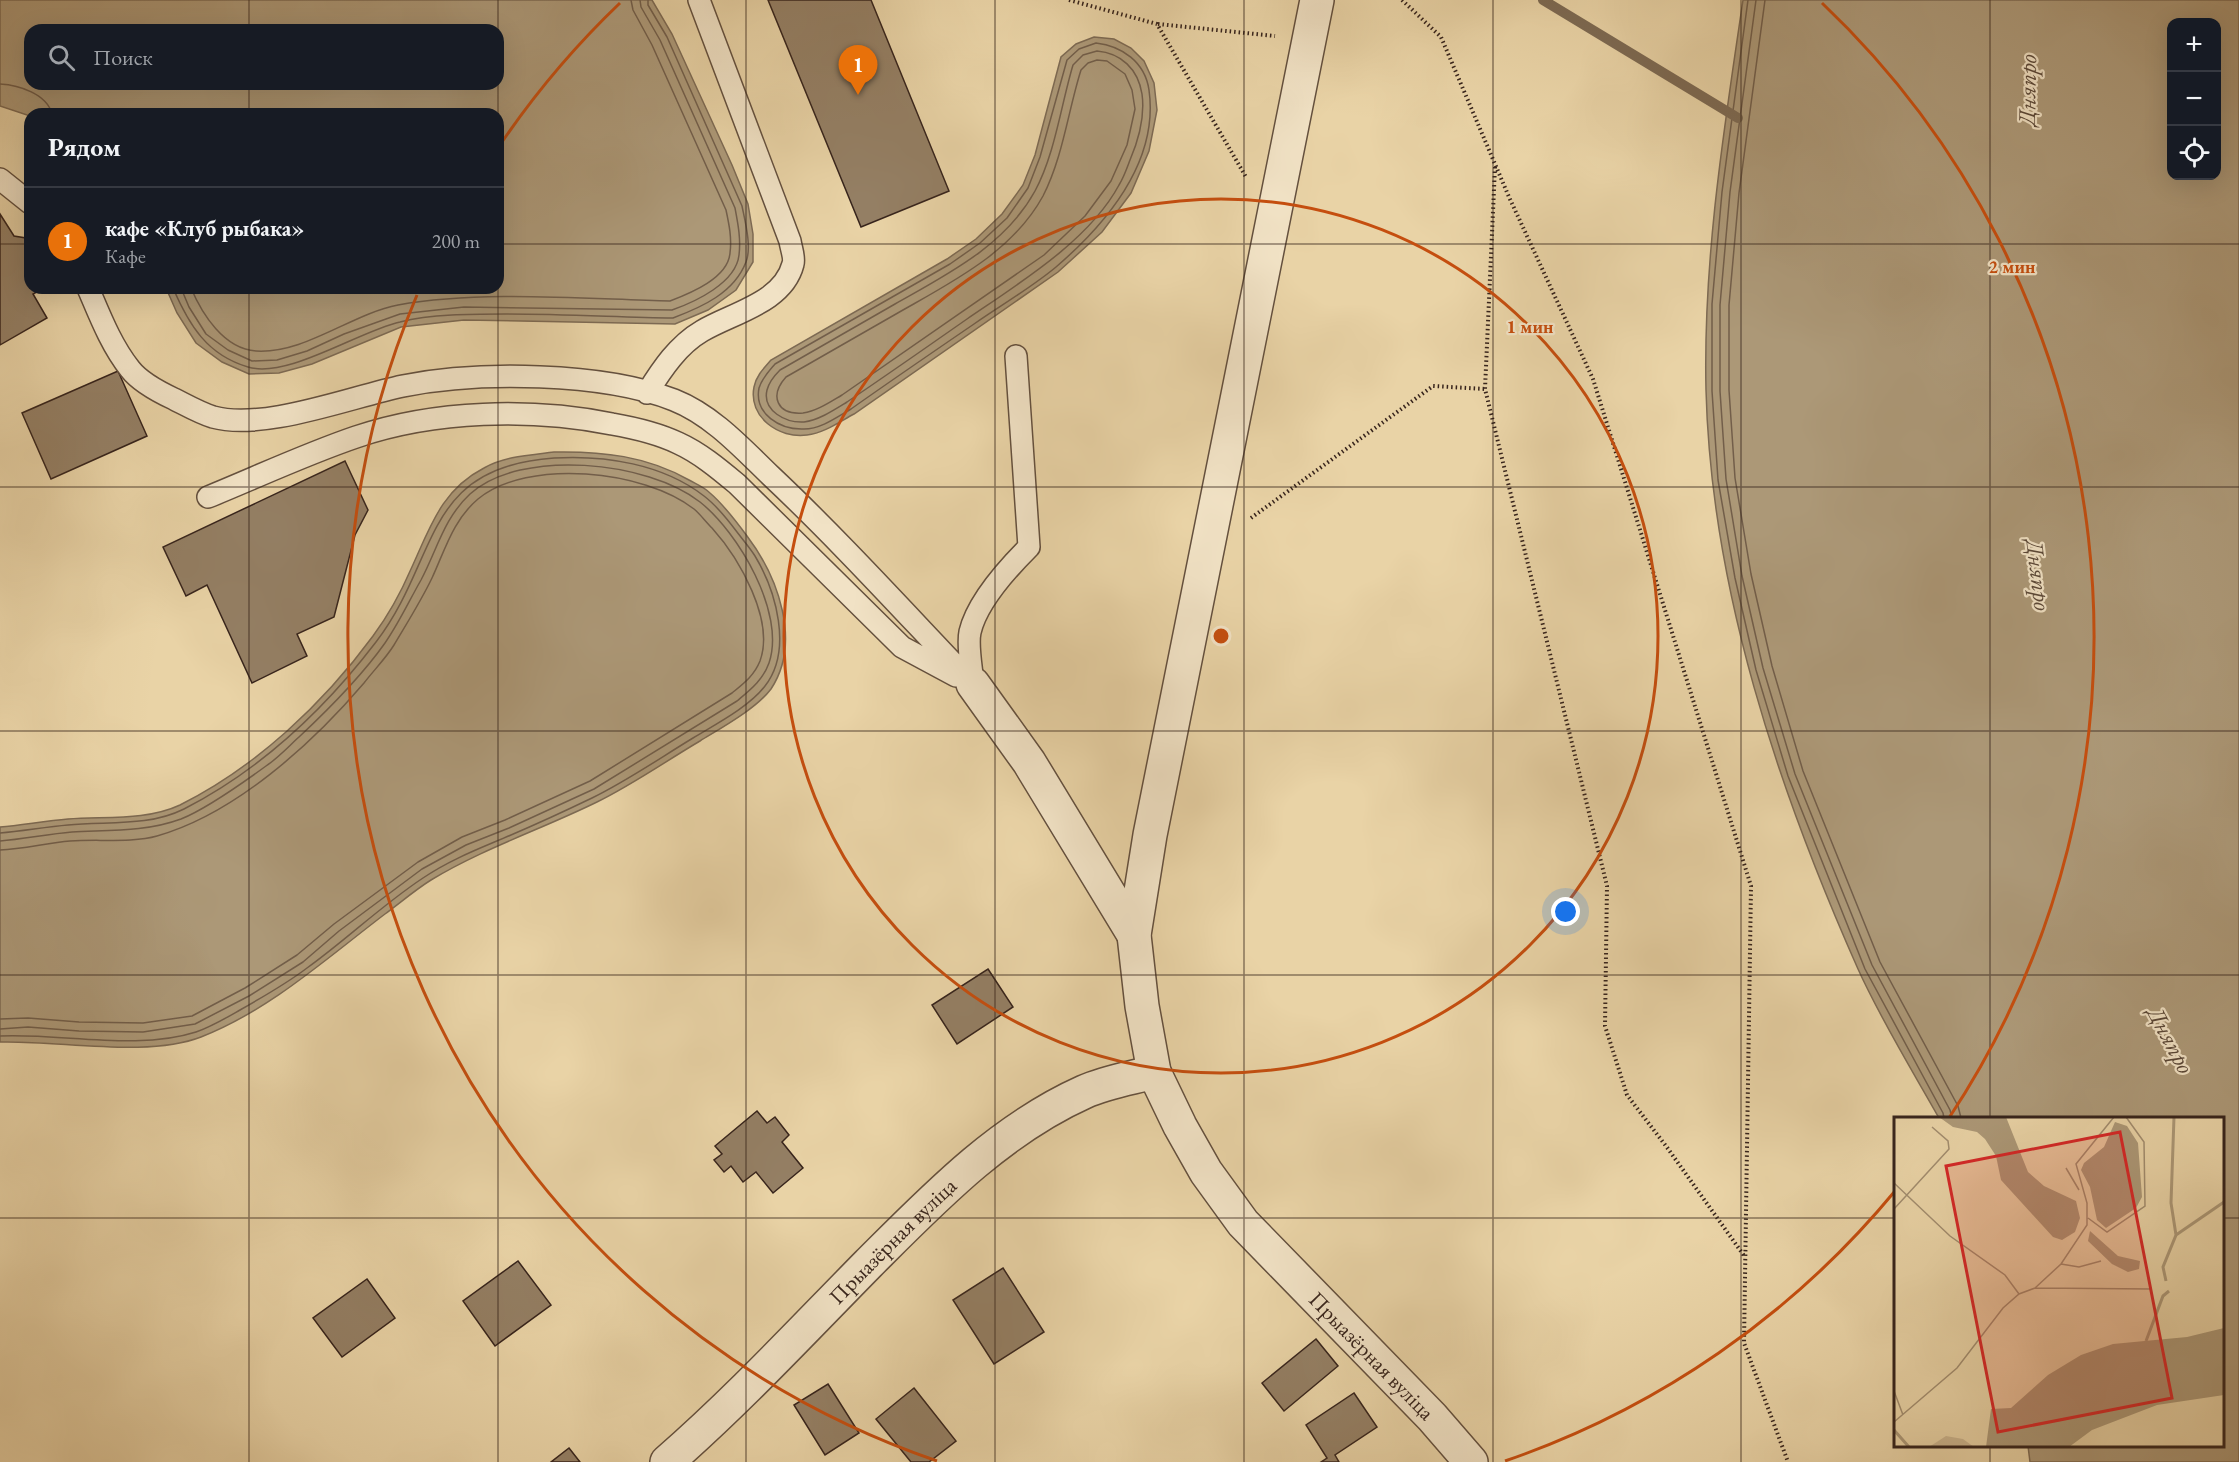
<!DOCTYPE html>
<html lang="ru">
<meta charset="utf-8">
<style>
:root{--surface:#171b24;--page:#20242c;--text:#f1f3f6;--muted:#9ea1a6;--line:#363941;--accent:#b45309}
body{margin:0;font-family:"EB Garamond",serif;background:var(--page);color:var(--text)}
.controls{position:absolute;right:18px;top:18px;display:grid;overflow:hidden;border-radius:12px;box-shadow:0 6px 24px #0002}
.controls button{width:54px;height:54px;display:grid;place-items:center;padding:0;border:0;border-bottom:2px solid var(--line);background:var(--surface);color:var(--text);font:30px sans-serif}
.you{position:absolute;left:1566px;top:912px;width:21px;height:21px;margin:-15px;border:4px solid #fff;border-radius:50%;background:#1a73e8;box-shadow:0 0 0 9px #1a73e833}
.badge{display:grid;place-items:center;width:39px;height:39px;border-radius:50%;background:var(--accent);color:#fff;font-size:20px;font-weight:700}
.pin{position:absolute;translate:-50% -50px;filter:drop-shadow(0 2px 3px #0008)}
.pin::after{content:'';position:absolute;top:32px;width:21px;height:18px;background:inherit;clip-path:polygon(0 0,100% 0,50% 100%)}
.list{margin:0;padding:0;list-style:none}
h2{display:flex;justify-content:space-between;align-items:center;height:78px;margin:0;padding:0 24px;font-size:26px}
h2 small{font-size:20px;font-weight:400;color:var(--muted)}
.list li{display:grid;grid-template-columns:39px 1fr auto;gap:18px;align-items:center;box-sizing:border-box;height:108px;padding:0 24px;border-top:2px solid var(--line)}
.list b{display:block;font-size:22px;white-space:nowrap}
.list p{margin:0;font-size:20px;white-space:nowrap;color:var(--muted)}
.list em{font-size:20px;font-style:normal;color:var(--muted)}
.icon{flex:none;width:33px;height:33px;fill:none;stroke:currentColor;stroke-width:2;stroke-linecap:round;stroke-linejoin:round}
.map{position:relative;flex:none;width:2239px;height:1462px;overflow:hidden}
.search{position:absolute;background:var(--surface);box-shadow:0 6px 24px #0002;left:24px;top:24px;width:480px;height:66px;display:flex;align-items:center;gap:15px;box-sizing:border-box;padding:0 21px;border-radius:18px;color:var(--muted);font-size:22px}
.panel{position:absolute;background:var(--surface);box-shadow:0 6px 24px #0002;left:24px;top:108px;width:480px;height:186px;border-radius:18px}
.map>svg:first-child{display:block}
.water{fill:#ac9877;stroke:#7d6a53;stroke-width:1.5;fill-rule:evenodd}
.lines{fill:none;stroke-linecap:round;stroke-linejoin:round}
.shore{stroke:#725e4a;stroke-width:1.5}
.stream{stroke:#7d6a53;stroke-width:10}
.building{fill:#947f64;stroke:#37241c;stroke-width:1.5}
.lane-casing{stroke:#64503e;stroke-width:24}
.street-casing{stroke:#64503e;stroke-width:36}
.path{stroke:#37241c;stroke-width:4;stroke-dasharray:1.5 3;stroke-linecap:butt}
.lane{stroke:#f1e2c5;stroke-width:21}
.street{stroke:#f1e2c5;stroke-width:33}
.grid{fill:none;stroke:#37241c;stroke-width:1.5;stroke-opacity:0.55}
.ring{fill:none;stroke:#c54e0f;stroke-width:3}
.labels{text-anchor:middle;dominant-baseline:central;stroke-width:4.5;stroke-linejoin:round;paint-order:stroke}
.street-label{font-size:22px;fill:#37241c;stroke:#f1e2c5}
.water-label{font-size:24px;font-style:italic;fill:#5a4737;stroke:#f1e2c5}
.inset-river{fill:none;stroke:#ac9877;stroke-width:3}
.inset-road{fill:none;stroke:#a28d6f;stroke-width:1.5}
.view{fill:#d62828;fill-opacity:0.15;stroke:#d62828;stroke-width:3}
.inset-edge{fill:none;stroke:#37241c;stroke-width:3}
.centre{fill:#c54e0f;stroke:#f1e2c5;stroke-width:3}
.ring-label{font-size:18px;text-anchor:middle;font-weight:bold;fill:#c54e0f;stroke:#f1e2c5;stroke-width:4.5;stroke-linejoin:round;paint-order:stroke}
</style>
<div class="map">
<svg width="2239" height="1462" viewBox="0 0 2239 1462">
<rect width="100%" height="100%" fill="#e9d3a6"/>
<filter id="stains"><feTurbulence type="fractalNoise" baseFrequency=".00333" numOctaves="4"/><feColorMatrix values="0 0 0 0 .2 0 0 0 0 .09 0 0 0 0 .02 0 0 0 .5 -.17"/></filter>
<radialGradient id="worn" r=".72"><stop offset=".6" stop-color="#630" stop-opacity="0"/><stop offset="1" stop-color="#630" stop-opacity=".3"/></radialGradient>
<path class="water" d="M 0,0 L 652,0 L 672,34 L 732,165 L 748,204 L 753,234 L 753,262 L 736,290 L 708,310 L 675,324 L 464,320 L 401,327 L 312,364 L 279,373 L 249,374 L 222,362 L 196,343 L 177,313 L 166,288 L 498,288 L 498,114 L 30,114 L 30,116 L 0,106 ZM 30,30 L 498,30 L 498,84 L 30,84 Z
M 1743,0 L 2239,0 L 2239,1462 L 2030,1462 L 2028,1446 L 2222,1446 L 2222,1118 L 1939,1118 C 1912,1070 1881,1020 1858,969 C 1778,789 1711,589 1706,390 C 1703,259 1724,129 1743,0 ZM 2216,22 L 2216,176 L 2172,176 L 2172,22 Z
M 1094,37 L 1114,39 L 1131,48 L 1144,61 L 1154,83 L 1157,110 L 1149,151 L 1131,193 L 1102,232 L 1058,272 L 854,414 C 839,422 824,433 807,435 C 779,439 748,417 754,387 C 756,376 764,368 771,360 L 947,259 L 976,239 L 1002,214 L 1023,185 L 1035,155 L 1061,57 L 1076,44 Z
M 554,452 C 602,451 647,456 689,480 C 696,484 704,487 710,493 C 724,505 736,521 747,536 C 778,577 802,642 771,689 C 756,709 721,728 700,741 C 666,761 632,785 597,802 C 542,829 482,849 431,880 C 415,890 400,903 385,914 C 327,958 270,1010 201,1037 C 147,1058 59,1040 0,1042 L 0,827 C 22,825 45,821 68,819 C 104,816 146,821 180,805 C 256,767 323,704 373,636 C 387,617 402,590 411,569 C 430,528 441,490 484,468 C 505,456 531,455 554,452 Z"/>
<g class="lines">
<path class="shore" d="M 1748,0 L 1722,192 L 1712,304 L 1712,391 L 1718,480 L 1735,578 L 1756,670 L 1788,776 L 1865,969 L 1943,1113 L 1944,1118
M 1756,0 L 1730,192 L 1720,305 L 1720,391 L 1726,479 L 1742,576 L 1763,668 L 1795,774 L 1872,965 L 1950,1110 L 1952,1118
M 1765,0 L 1739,193 L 1729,305 L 1729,390 L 1735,478 L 1751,574 L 1772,666 L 1803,771 L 1880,962 L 1958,1106 L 1961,1118
M 1096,43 C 1122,46 1145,62 1149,90 C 1159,161 1107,223 1056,267 C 1031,288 1001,305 974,324 C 933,352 892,380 851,409 C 837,417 821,429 804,429 C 780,430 754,414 759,388 C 762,378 769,371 775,364 L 950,264 L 980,243 L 1007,218 L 1028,188 L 1040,157 L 1067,60 L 1079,49 Z
M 1097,51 C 1121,53 1138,69 1142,94 C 1145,116 1139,139 1130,160 C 1127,168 1124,177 1119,185 C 1089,241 1018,284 967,319 C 927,347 887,375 847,402 C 834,410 819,420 804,422 C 786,423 762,411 767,390 C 769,382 774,376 780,370 C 818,348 856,326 895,304 C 946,275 1005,246 1035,191 C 1055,154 1061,105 1073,65 L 1083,55 Z
M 1097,60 L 1107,61 L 1125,74 L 1132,90 L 1135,109 L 1127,145 L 1111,181 L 1085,216 L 1044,255 L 842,395 C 830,402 817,411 803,413 C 777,415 769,396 786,377 C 822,356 859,335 896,314 C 950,283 1012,253 1043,196 C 1063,157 1068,111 1081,70 L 1088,63 Z
M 0,84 C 19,85 47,94 52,114
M 173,288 C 189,325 207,355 248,367 C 288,379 359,331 400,322 C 431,314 472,314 504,314 C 561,314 617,317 673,318 C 702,307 734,293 746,262 C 752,247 745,221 742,206 L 667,37 L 648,5 L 648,0
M 181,288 L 189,307 L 206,334 L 228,350 L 252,361 L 277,360 L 307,351 L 344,334 L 400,314 L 464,307 L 672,310 C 695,302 736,283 739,255 C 741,239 738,224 735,208 L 660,40 L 641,7 L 640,0
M 191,288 C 202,314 224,349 256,351 C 305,354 351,314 398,305 C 482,290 584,299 670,301 C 691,293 728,278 730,253 C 732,238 729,224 726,210 L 652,45 L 633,10 L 631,0
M 0,833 C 23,831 45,827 68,825 C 107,821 148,827 184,809 C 260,770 324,710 376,642 C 440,559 421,467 554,458 C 605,455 663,464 704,496 C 716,505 728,520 737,532 C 743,540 750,548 755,556 C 776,591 793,650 765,686 C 749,707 716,724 693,738 C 660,758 627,781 592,798 C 565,811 539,823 511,835 C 481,848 451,859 423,878 C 382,905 346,940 307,968 C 286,984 263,997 240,1010 C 226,1018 211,1027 196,1032 C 137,1051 62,1033 0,1036
M 0,841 C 24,839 48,834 72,832 C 109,830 146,832 181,819 C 206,809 244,782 266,766 C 278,758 288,747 299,737 C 330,708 361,677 385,643 C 399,623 409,601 421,580 C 437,550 444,518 470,494 C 521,448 648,461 700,502 C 738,532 786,613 769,663 C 763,680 750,690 737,701 L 594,789 L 509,828 L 466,845 L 422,869 L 339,931 L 303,962 L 249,996 L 195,1024 L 143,1032 L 79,1031 L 28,1027 L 0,1029
M 0,850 C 23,849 47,843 70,841 C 96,839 133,843 157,836 C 235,814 312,744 364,683 C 374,670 386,658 394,645 C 407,623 421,601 432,578 C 445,550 453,520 478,499 C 528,458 644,470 694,509 C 700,514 706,522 712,528 C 739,558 775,620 760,661 C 754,676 743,684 732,693 L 590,781 L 505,820 L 462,837 L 418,862 L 334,924 L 297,955 L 245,988 L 192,1016 L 143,1023 L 79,1022 L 28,1018 L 0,1019"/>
<path class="stream" d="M 1543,0 L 1738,118"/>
</g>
<path class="building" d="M 768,0 L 871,0 L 949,191 L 861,227 Z
M 0,214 L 14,236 L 26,238 L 30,243 L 30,288 L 44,288 L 33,294 L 47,318 L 0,345 Z
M 118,371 L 147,436 L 51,479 L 22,413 Z
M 345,461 L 368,510 L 355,535 L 334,617 L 297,634 L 307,656 L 252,683 L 207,585 L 186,596 L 163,547 Z
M 988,969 L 1013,1007 L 957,1044 L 932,1005 Z
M 757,1111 L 767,1123 L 775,1117 L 789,1135 L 782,1142 L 803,1168 L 773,1193 L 756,1172 L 743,1182 L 731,1166 L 724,1172 L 714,1160 L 722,1154 L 715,1146 Z
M 518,1261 L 551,1305 L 495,1346 L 463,1301 Z
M 1003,1268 L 1044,1332 L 994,1364 L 953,1300 Z
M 367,1279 L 395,1318 L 342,1357 L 313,1318 Z
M 1316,1339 L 1338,1366 L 1284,1411 L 1262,1383 Z
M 828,1384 L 859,1433 L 825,1455 L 794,1405 Z
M 914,1388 L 956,1441 L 929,1462 L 911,1462 L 876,1419 Z
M 1354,1393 L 1377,1427 L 1335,1455 L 1339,1462 L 1321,1462 L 1327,1458 L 1306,1425 Z
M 569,1448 L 580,1462 L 551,1462 Z"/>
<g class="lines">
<g class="lane-casing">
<path id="lane" d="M 0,179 L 30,203
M 88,288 C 100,316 111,345 130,369 C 140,382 159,392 174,399 C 186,405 200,413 213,417 C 264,431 350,397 403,386 C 478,371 602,372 674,400 C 712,415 742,448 771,476 C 841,542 906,614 973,684
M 647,393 C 662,369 678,345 702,331 C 732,313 783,303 793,264 C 795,258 791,248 790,241 L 699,0
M 208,497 C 257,477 306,454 356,437 C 435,410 531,408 612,424 C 635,428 657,433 678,443 C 700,453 719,469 737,484 L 902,647 L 956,676
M 973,684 C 972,670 967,646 970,632 C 977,602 1008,568 1029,547 L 1016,356"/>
</g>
<g class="street-casing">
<g id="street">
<path id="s1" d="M 1317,0 L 1150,835 L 1134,935 L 1142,1006 L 1154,1072 L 1180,1126 L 1206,1172 L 1243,1223 L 1432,1417 L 1471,1462"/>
<path d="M 973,684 L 1029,762 L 1134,935"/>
<path id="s2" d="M 667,1462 C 738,1400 802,1331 868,1264 C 933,1199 999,1130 1084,1092 C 1106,1082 1132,1078 1154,1072"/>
</g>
</g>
<path class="path" d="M 1069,0 L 1157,24 L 1246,177
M 1402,0 L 1441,37 L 1509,197 L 1593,379 L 1751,886 L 1744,1343 L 1788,1462
M 1158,24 L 1275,36
M 1495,167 L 1485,389 L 1607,886 L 1605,1026 L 1627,1095 L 1666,1146 L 1745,1257
M 1251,518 L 1433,386 L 1485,389"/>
<use href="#lane" class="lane"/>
<use href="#street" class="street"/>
</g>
<path class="grid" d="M 249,0 L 249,30M 498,0 L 498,30M 746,0 L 746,1462M 995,0 L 995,1462M 1244,0 L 1244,1462M 1493,0 L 1493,1462M 1741,0 L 1741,1462M 1990,0 L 1990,1118M 249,84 L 249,114M 498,84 L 498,114M 0,244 L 30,244M 498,244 L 2239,244M 249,288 L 249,1462M 498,288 L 498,1462M 0,487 L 2239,487M 0,731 L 2239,731M 0,975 L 2239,975M 0,1218 L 1896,1218M 2222,1218 L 2239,1218M 1990,1446 L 1990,1462"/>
<g class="ring">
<circle cx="1221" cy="636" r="437"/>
<path d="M1895 1191A873 873 0 0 1 1505 1461M937 1461A873 873 0 0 1 417 295M502 142A873 873 0 0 1 620 3M1822 3A873 873 0 0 1 1949 1118"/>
</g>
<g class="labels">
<g class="street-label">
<text stroke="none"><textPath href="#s2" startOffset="316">Прыазёрная вуліца</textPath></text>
<text stroke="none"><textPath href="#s1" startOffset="1452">Прыазёрная вуліца</textPath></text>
</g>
<g class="water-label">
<text transform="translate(2027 90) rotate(-89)">Дняпро</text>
<text transform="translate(2039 575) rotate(83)">Дняпро</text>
<text transform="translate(2171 1040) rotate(62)">Дняпро</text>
</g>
</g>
<g transform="translate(1894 1117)">
<rect width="330" height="330" fill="#e9d3a6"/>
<path d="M 52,319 L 69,322 L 80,330 L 35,330 Z" fill="#cbb58f"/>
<path d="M 45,0 L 112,0 L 134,55 L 150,69 L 182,84 L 186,101 L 181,115 L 168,123 L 159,120 L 107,63 L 102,39 L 91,22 L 83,15 L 59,10 ZM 221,5 L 233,9 L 244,26 L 248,80 L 242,91 L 212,111 L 203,103 L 196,70 L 187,53 L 190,46 L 210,30 ZM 196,114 L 224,139 L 246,144 L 245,152 L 234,155 L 218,147 L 194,124 ZM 330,211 L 330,278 L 263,288 L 198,313 L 175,330 L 92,330 L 97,292 L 117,291 L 154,258 L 187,238 L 219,227 L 293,220 Z" fill="#ac9877"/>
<path class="inset-river" d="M 282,118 L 330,85M 272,164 L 269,150 L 282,118 L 277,86 L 280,0M 252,224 L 269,179 L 275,174M 0,313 L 15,330"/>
<path class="inset-road" d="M 172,51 L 185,73M 0,66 L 56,119 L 111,158 L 125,177M 0,92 L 55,32 L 54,24 L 38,10M 194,101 L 213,115 L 251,89 L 250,25 L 232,0M 167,147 L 185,150 L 207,144M 141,171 L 167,147 L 193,108 L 193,86 L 182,47 L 220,0M 0,274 L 9,298M 0,305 L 63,251 L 109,191 L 125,177 L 141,171 L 258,172"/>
<path class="view" d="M 226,15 L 278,281 L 104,315 L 52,49 Z"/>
<rect width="330" height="330" class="inset-edge"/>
</g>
<circle cx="1221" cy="636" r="9" class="centre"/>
<g class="ring-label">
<text x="2012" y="273">2 мин</text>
<text x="1530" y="333">1 мин</text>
</g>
<rect width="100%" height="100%" filter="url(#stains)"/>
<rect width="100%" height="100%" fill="url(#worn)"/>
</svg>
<div class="controls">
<button>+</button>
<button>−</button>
<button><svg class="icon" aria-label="locate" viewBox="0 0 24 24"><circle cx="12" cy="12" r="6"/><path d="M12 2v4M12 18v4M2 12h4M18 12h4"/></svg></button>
</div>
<div class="you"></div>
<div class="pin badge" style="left:858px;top:95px;background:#e8710a">1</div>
<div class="search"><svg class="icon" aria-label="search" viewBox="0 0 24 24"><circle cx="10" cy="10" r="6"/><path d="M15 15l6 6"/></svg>Поиск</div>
<section class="panel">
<h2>Рядом<small></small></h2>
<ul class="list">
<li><span class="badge" style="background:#e8710a">1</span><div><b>кафе «Клуб рыбака»</b><p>Кафе</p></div><em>200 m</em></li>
</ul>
</section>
</div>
